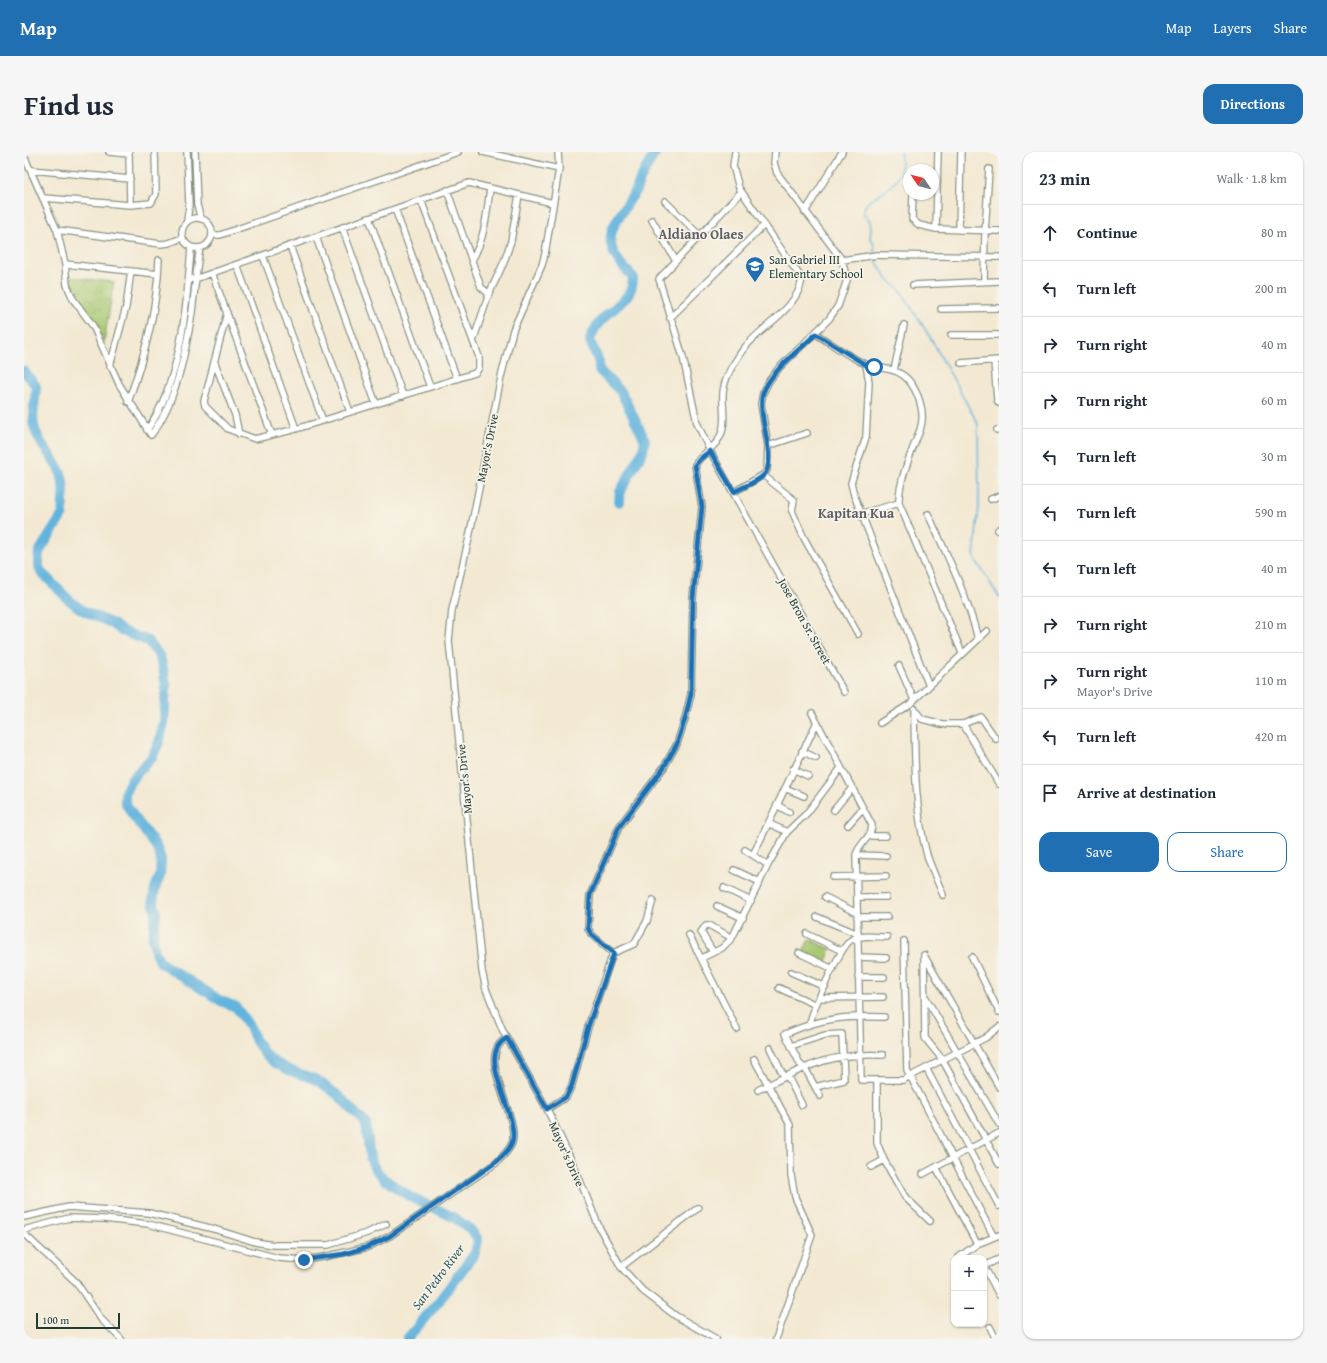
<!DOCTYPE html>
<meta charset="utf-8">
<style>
:root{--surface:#fff;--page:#f6f6f7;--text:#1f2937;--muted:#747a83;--line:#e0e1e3;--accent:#1f6fb2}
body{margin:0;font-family:"Gentium Book Plus",serif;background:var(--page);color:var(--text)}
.controls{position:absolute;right:12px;bottom:12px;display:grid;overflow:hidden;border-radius:8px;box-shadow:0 1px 3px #0004}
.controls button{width:36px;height:36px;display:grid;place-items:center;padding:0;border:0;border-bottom:1px solid var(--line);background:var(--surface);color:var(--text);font:20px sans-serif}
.compass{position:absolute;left:879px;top:12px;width:36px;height:36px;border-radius:50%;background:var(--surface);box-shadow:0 1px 3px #0004;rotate:305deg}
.scale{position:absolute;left:12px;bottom:10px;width:84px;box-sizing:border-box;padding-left:4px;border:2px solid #1f3d34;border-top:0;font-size:11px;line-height:14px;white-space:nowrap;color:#1f3d34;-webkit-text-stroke:3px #f7f3e8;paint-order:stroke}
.stop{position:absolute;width:12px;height:12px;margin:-9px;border:3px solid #1f6fb2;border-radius:50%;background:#fff}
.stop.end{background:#1f6fb2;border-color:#fff;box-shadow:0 1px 4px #0008}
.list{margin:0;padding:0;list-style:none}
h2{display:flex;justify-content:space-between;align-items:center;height:52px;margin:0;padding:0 16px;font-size:17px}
h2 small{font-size:13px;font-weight:400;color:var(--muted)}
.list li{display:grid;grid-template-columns:26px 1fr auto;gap:12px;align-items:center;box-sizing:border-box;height:56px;padding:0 16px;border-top:1px solid var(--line)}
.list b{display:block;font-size:15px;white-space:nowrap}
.list p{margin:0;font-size:13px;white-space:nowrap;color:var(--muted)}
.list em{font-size:13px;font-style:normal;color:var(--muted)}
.actions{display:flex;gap:8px;padding:12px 16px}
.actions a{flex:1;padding:9px 0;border:1px solid var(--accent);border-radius:12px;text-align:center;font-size:14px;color:var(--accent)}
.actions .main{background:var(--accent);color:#fff}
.icon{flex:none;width:22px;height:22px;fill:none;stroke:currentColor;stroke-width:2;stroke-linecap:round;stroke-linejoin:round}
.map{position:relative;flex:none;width:975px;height:1187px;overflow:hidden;border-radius:12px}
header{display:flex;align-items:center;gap:24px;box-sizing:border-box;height:56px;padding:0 20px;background:var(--accent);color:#fff}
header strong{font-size:19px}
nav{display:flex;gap:22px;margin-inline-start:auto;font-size:14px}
.intro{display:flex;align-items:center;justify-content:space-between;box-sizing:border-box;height:96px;padding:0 24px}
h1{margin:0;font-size:28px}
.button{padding:10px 18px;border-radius:12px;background:var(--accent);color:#fff;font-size:14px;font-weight:700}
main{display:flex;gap:24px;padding:0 24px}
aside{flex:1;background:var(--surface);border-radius:12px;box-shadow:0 1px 3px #0004}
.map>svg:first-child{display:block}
.grass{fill:#a8c871;stroke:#648252}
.park{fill:url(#park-crowns);stroke:#648252}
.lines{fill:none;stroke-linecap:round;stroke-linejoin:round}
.stream{stroke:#62b3dd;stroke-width:1.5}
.river{stroke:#62b3dd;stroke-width:10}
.minor-casing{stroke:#899384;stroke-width:8}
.minor{stroke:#fff;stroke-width:5.5}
.route{stroke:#1f6fb2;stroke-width:5}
.labels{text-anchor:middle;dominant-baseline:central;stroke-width:3.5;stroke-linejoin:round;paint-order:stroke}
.poi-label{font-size:12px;fill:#1f3d34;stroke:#f7f3e8;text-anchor:start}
.street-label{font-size:12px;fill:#1f3d34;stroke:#f7f3e8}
.water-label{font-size:13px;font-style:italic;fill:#305a5e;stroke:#f7f3e8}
.quarter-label{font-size:14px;font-weight:bold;fill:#5e5e64;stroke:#f7f3e8}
</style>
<header>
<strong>Map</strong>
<nav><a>Map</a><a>Layers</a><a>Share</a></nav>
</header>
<div class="intro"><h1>Find us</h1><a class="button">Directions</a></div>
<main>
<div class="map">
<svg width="975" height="1187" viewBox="0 0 975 1187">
<defs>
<pattern id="park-crowns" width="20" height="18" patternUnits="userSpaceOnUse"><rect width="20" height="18" fill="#a8c871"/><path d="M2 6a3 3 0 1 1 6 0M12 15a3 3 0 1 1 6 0" fill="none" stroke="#88a45e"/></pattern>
</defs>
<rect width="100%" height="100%" fill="#f7f3e8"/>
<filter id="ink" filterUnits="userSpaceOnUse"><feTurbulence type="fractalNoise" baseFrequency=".025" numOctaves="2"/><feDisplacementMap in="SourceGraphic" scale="8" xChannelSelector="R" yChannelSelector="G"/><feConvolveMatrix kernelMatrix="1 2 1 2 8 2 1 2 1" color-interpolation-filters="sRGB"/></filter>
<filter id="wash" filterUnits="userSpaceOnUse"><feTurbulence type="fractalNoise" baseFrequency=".012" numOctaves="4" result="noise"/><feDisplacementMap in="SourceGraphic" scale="16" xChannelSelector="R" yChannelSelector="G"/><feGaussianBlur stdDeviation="0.9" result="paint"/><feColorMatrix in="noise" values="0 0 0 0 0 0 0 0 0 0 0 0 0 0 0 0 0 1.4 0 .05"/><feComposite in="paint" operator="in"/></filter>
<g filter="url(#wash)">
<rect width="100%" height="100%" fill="#f3e9d3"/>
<path class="grass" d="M 785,787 L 807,797 L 802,809 L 779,800 Z"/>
<path class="park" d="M 46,125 L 90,130 L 80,191 L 66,162 L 51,147 Z"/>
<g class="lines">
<path class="stream" d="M 876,0 C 886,42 840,39 839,61 L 846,69 L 847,76 L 846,86 L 850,93 L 851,107 L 863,127 L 876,138 L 906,185 L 954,272 L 955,353 L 950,405 L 975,445"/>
<path class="river" d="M 0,219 L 12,234 C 12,247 7,261 10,274 C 14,292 30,305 37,322 C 43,338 37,348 39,362 L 15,400 L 14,412 L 17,420 L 44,447 L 58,458 L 89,472 L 98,479 L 124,489 L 136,505 L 139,516 L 142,534 L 140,571 L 135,590 L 129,604 L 107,628 L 101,640 L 101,650 L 108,662 L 132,694 L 137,707 L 136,724 L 131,736 L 129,749 L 132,759 L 129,786 L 131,800 L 137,811 L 197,849 L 212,855 L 226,875 L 232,889 L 240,901 L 250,910 L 265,918 L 293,928 L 315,944 L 342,972 L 346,1006 L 351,1017 L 360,1027 L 385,1044 L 429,1065 L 446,1077 L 454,1088 L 451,1101 L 415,1149 L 383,1187
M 595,350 L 596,340 L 619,299 L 621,288 L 597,240 L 575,218 L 575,210 L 566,189 C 573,158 610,154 609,125 C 570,88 589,76 612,38 C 614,34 615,28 618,24 C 622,16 627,7 632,0"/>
</g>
</g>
<g filter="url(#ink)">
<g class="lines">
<g class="minor-casing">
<path id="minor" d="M 85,0 L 105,2
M 105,0 L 106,53
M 171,0 L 173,53 L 177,67
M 459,0 L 535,17
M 534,0 L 535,17 L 521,102 L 518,113 L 489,178 L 477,225 L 445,386 L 428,458 L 425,489 L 458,819 L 462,837 L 479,879 L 523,957 L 550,1014 L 575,1075 L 597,1115 L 619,1139 L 652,1164 L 692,1187
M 914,0 L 912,77 L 975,79
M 0,4 L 33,78 L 41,112 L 43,133 L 49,147 L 69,174 L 95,232 L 127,283 C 152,251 162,199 168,160 C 171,138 172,117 176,96
M 7,18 L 106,27
M 423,38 L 457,135 L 465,142
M 717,40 L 635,127 L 659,205 L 673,271 L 686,299 L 820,540
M 889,42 L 888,67 L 895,73 L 912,77
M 20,46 L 106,53 L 127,51 L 132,42 L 131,0
M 641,49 L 676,84
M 371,57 L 433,227
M 781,60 L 818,0
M158 81a15 15 0 1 1 30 0a15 15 0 1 1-30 0Z
M 345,66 L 406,235
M 628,68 L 652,109
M 163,69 L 165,54 L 163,0
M 318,75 L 379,244
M 33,78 L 137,92 L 145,91 L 158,86
M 935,78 L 937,0
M 188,83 L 196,83 L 434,0
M 292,85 L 352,252
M 266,94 L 326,260
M 239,104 L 299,269
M 448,108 C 461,86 463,61 466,36
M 818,108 L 853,103 L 975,105
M 41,112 L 134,122
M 213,113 L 272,277
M 188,121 L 248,283
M 165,127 L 171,127 L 188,121 L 445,31 L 529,51
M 960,129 L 961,80 L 965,17
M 889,133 L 975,129
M 917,157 L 975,156
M 203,161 L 180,249 L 181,254 L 204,277 L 231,287 L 272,277 L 451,221 L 455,216 L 455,205 L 397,48
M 646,166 L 740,73
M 792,182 C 808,192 824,204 841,212 C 850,217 861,215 871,219 C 891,226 903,258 896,278 C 888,299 874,330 875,351 L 938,501
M 927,183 L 975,183
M 449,189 L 465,142 L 480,110 L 487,89 L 495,43
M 970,209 L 973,248 L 975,251
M 191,211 L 211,263 L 215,282
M 937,211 L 975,208
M 842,213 L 845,230 L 842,285 L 827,331 L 830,343 L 905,534
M 86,214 L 102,155 L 107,119
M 870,218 L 880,173
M 104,250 C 121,204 133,157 135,108
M 123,278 C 157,231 163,152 167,96
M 973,278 L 975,278
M 744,294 L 783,281
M 739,323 L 770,348 L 768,359 L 780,386 L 834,482
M 710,340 L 739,323 L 743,318 L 744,294 L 737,252 L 739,241 L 745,229 L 755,216 L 805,167 L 814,154 L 823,128 L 818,108 L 753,21 L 750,11 L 751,0
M 967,347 L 975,344
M 836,362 L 875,351
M 904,362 C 923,403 943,443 954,487
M 974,378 L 975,377
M 875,514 L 890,548
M 890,557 C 891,605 890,656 903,703 C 907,716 914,730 919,743
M 890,557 L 898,567 L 918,572 L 939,572 L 957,565 L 972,587
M 788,561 L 848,673 C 848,686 835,691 832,703 L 837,928 L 879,928 L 961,886 L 975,875
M 856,571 L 886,552 L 963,479
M 939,572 L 975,632
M 778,599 L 792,606
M 769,617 L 784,624
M 761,636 L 780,644
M 753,653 L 765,660
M 810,658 L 828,636
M 744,671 L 763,680
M 824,673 L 839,656
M 845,684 L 862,684
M 721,698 L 744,713
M 729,703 L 793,570
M 832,703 L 862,704
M 710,718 L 736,730
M 809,725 L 862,724
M 700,736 L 727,749
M 801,745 L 833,761
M 833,745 L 862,745
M 693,754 L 719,766
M 793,765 L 834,782
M 833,765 L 863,765
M 783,782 L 818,799
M 665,783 L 713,877
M 880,789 L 883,918 L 970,1085
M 689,800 L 677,780 L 682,773 L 685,773 L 708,786
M 589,801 L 567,782 L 564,776 L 566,743 L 595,675 L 640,615 L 653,592 L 661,567 L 667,542 L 669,446 L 678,355 L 671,313 C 678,300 693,296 698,280 C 702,267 698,254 699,241 C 700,226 710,211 718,199 C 735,175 773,159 778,127 L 715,36 L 709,14 L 711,0
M 775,801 L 809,817
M 900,803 L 901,886 L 918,907 L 975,1012
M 834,805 L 862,806
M 901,805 L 975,935
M 948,805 L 975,860
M 678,806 L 698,796 L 708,786 L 744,713 L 763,680 L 783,661 L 817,616
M 767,820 L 801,835
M 834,825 L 860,825
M 755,836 L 792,853
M 795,846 L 859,845
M 902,846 L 975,972
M 786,871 C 789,857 816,795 827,788 C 837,782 851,785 863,785
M 767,894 L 801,883 L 818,882 L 820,928 L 791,935
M 746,896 L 758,921 L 765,927 L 778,953
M 730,907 L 766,973 L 767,1023 L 771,1045 L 788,1083 L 752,1187
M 902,916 L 975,1054
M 853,929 L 853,991 L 860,1008 L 881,1045 L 906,1069
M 734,938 C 781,915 805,900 859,903
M 796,944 L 782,918 L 776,912 L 761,882 C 797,866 821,864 860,865
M 523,957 L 542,945 L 548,933 L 564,875 L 589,801 L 610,792 L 623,769 L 629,748
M 847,1015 L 860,1008
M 912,1015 L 953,1092
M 899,1022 L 975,981
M 0,1065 L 45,1055 L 125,1061 L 190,1077 L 231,1090 L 250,1093 L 304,1093 L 343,1081 L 362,1072
M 0,1078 L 45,1066 L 80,1067 L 124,1072 L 254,1106 L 280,1108 L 300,1105 L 344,1095 L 366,1084 L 472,1011 C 478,1005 485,999 488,991 C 497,964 449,904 483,886
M 0,1082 L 52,1130 L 77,1167 L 97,1187
M 934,1106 L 953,1092 L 975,1083
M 960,1114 L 975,1143
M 960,1114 L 975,1107
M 597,1115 L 674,1056
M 966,1175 L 972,1187"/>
</g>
<use href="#minor" class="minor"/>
</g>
</g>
<g class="lines" filter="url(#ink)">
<path class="route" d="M 280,1108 L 320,1102 L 344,1095 L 366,1084 L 472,1010 C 478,1005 485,999 488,991 C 497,963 449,904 483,886 L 523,957 L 542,945 L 548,933 L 564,875 L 590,801 L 567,782 L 564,776 L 566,743 L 595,675 L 640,615 L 653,592 L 661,567 L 667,542 L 669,446 L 678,355 L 671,313 L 676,307 L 686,299 L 710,340 C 719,335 733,330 740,323 C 754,307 732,263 739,241 C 747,219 775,198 792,182 L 842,213 L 850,215"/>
</g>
<defs>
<g id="school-pin" transform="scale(1)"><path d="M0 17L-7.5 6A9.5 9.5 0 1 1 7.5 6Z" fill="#1f6fb2" stroke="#f7f3e8"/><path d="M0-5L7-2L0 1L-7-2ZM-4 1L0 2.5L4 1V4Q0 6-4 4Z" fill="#fff"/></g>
</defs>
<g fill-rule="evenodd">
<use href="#school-pin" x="731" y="114"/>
</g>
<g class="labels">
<g class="poi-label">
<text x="745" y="107">San Gabriel III<tspan x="745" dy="14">Elementary School</tspan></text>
</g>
<g class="street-label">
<text transform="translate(463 296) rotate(-79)">Mayor's Drive</text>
<text transform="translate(781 469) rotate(61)">Jose Bron Sr. Street</text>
<text transform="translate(440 627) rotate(-96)">Mayor's Drive</text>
<text transform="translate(543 1002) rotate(66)">Mayor's Drive</text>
</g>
<g class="water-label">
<text transform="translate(414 1125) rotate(-53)">San Pedro River</text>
</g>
<g class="quarter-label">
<text x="677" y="82">Aldiano Olaes</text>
<text x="832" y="361">Kapitan Kua</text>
</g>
</g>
</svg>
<div class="controls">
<button>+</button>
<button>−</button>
</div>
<svg class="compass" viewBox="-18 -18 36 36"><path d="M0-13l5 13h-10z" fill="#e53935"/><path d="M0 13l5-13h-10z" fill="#747a83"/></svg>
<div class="scale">100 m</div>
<div class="stop" style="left:850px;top:215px"></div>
<div class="stop end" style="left:280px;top:1108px"></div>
</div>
<aside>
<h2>23 min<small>Walk · 1.8 km</small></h2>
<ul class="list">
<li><svg class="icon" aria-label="ahead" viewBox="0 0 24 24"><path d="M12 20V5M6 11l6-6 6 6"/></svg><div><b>Continue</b></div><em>80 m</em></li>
<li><svg class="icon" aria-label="left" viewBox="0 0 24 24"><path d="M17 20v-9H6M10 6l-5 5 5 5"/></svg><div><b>Turn left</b></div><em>200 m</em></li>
<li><svg class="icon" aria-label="right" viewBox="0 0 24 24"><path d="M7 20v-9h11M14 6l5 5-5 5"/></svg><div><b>Turn right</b></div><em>40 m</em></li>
<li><svg class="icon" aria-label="right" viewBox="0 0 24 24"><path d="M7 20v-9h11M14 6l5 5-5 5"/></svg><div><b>Turn right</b></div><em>60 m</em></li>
<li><svg class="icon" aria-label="left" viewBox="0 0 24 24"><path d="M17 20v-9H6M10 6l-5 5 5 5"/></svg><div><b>Turn left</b></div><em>30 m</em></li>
<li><svg class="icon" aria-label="left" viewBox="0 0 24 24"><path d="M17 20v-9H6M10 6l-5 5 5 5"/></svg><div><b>Turn left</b></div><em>590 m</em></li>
<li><svg class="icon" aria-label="left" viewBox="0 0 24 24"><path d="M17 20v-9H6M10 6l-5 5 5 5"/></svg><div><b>Turn left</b></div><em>40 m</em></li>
<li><svg class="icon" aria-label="right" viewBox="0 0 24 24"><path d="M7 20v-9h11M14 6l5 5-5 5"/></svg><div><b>Turn right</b></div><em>210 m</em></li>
<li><svg class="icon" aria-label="right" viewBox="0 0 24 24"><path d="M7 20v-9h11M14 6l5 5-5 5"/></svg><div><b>Turn right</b><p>Mayor's Drive</p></div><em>110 m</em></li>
<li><svg class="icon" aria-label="left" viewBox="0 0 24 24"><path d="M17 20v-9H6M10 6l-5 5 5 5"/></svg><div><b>Turn left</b></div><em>420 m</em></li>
<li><svg class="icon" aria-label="arrive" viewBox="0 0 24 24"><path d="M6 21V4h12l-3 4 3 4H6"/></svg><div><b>Arrive at destination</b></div></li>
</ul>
<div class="actions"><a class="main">Save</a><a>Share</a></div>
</aside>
</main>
